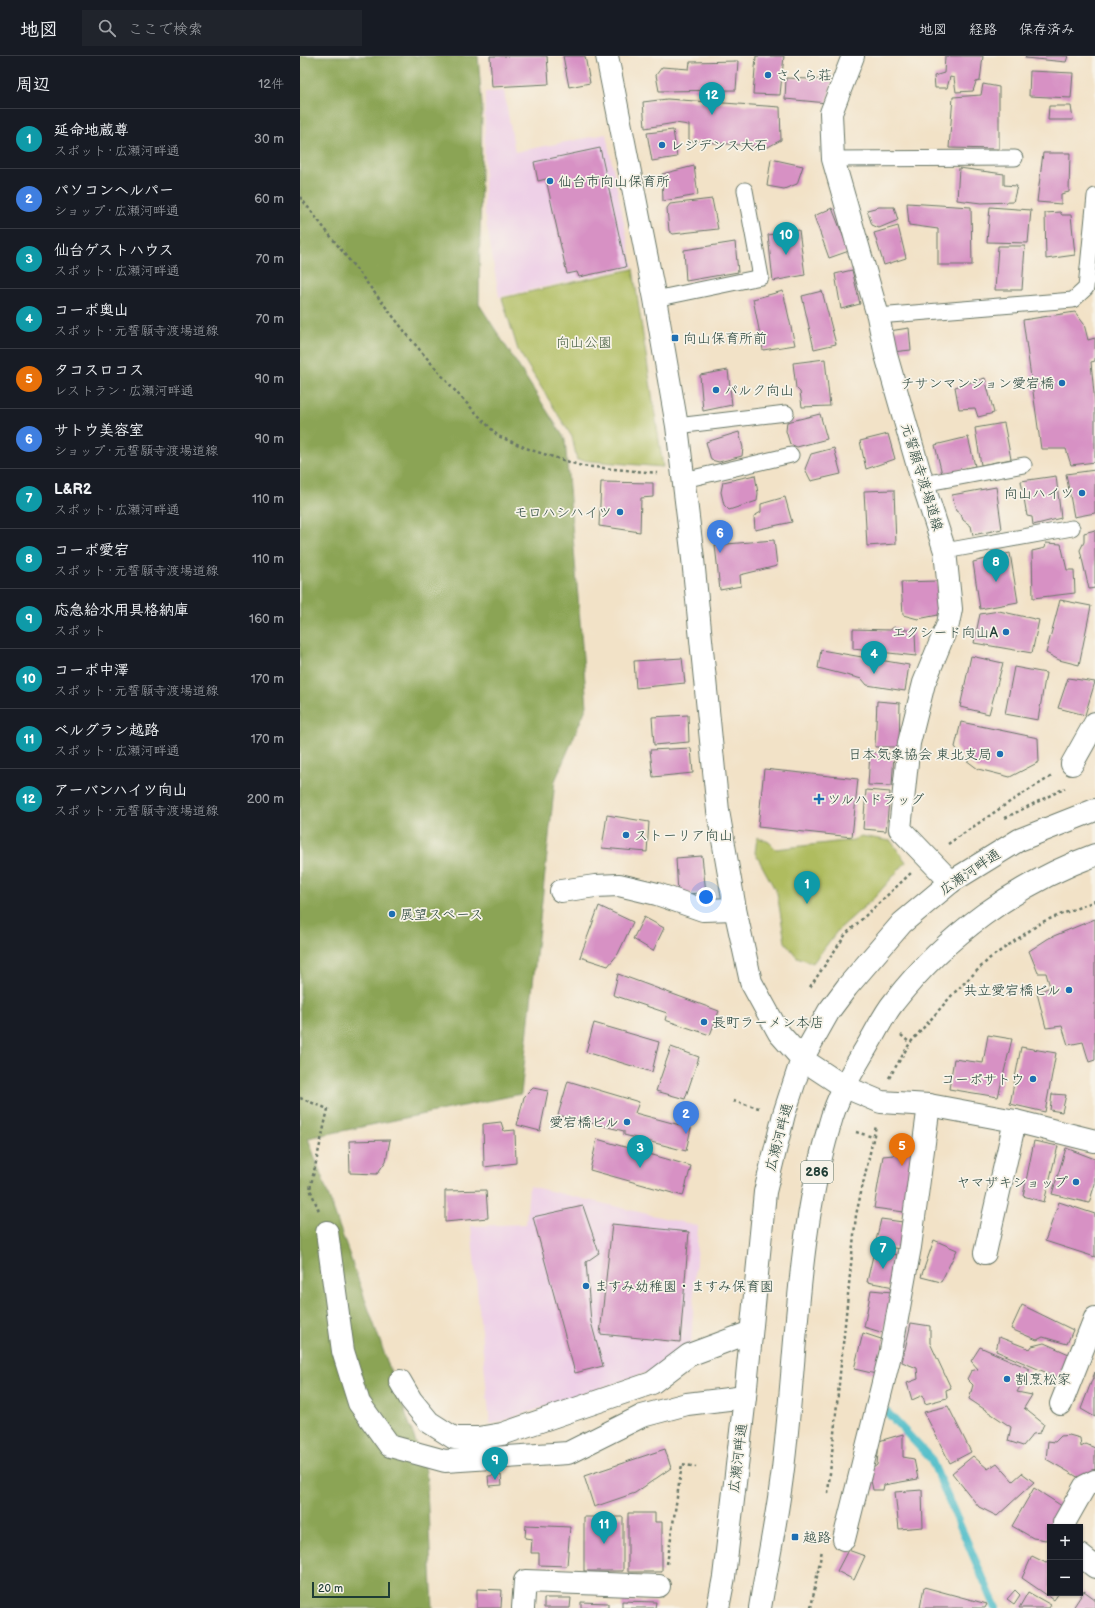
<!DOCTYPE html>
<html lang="ja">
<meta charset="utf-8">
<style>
:root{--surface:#171b24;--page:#20242c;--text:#f1f3f6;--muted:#9ea1a6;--line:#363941;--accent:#8c9099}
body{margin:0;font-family:"Balsamiq Sans","Klee One",sans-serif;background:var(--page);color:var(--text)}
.controls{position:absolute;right:12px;bottom:12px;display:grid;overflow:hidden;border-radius:0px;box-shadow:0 1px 3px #0004}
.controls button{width:36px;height:36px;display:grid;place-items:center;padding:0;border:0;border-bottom:1px solid var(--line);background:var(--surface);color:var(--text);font:20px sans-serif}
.scale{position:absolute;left:12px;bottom:10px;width:78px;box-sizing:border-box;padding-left:4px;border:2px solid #1f3d34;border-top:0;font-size:11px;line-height:14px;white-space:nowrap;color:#1f3d34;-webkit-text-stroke:3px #f7f3e8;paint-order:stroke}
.you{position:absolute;left:406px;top:841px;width:14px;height:14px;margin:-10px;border:3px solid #fff;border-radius:50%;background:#1a73e8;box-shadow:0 0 0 6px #1a73e833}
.badge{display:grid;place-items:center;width:26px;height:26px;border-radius:50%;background:var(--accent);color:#fff;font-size:13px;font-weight:700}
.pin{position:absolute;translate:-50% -33px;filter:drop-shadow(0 1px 2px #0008)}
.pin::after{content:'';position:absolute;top:21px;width:14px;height:12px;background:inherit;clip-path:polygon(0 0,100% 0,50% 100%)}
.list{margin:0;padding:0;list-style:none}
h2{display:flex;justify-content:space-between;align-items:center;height:52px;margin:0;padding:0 16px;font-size:17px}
h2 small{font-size:13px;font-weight:400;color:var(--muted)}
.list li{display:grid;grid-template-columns:26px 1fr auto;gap:12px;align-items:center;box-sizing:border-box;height:60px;padding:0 16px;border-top:1px solid var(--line)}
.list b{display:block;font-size:15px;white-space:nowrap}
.list p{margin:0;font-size:13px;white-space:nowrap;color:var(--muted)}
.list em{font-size:13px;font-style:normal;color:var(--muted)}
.icon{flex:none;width:22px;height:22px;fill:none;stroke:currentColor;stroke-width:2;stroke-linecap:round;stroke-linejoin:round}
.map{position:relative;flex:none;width:795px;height:1552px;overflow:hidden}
header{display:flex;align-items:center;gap:24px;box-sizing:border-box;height:56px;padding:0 20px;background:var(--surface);border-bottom:1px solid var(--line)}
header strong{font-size:19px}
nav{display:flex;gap:22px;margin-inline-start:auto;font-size:14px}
.search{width:280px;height:36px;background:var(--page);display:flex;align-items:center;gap:10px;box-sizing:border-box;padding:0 14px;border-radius:0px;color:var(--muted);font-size:15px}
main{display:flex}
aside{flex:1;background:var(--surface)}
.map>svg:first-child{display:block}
.built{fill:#eed0e7}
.green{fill:#afbc5e;stroke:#677c49}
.forest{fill:#8ba455;stroke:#557044}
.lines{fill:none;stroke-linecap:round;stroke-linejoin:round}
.stream{stroke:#51bec9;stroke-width:8}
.building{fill:#d791c4}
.service-casing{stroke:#697767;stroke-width:17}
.minor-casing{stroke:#697767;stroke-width:24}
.tertiary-casing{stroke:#697767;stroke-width:24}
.trunk-casing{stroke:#697767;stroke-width:24}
.path{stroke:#697767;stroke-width:2.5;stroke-dasharray:3 3;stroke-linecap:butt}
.service{stroke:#fff;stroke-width:15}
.minor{stroke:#fff;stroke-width:22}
.tertiary{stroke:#fff;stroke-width:22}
.trunk{stroke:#fff;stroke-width:22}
.poi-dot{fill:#1f6fb2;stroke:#f7f3e8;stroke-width:1.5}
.labels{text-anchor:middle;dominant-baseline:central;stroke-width:3.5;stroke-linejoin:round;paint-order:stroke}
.shield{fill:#f7f3e8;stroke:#60746a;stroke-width:1}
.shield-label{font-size:13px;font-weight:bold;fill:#1f3d34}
.poi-label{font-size:14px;fill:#1f3d34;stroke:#f7f3e8;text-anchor:start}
.park-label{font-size:14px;fill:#435d3e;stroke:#f7f3e8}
.street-label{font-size:14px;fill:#1f3d34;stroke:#f7f3e8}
</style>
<header>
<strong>地図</strong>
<div class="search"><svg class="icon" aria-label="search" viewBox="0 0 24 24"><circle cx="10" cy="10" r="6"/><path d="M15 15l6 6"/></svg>ここで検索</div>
<nav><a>地図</a><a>経路</a><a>保存済み</a></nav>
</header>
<main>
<aside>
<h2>周辺<small>12件</small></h2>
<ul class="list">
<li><span class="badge" style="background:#0f9aa8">1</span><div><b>延命地蔵尊</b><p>スポット · 広瀬河畔通</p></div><em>30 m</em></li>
<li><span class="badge" style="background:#3f7fe0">2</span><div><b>パソコンヘルパー</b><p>ショップ · 広瀬河畔通</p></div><em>60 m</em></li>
<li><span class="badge" style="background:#0f9aa8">3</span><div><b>仙台ゲストハウス</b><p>スポット · 広瀬河畔通</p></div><em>70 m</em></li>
<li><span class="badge" style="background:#0f9aa8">4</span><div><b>コーポ奥山</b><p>スポット · 元誓願寺渡場道線</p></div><em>70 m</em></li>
<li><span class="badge" style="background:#e8710a">5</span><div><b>タコスロコス</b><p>レストラン · 広瀬河畔通</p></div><em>90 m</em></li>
<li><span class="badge" style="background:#3f7fe0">6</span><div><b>サトウ美容室</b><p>ショップ · 元誓願寺渡場道線</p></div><em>90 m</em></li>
<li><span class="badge" style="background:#0f9aa8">7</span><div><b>L&amp;R2</b><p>スポット · 広瀬河畔通</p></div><em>110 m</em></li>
<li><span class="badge" style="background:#0f9aa8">8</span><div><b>コーポ愛宕</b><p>スポット · 元誓願寺渡場道線</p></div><em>110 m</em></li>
<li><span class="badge" style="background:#0f9aa8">9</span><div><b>応急給水用具格納庫</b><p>スポット</p></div><em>160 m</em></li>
<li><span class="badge" style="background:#0f9aa8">10</span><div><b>コーポ中澤</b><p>スポット · 元誓願寺渡場道線</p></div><em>170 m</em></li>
<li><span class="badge" style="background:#0f9aa8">11</span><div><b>ベルグラン越路</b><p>スポット · 広瀬河畔通</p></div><em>170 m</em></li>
<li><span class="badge" style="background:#0f9aa8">12</span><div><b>アーバンハイツ向山</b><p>スポット · 元誓願寺渡場道線</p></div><em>200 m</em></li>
</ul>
</aside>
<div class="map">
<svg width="795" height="1552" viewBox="0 0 795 1552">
<rect width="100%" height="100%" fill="#f7f3e8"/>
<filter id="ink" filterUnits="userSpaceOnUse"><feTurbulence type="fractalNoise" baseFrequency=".025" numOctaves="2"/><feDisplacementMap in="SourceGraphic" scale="8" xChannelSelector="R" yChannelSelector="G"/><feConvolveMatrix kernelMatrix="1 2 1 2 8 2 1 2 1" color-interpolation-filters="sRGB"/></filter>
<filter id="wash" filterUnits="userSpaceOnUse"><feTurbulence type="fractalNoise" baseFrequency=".012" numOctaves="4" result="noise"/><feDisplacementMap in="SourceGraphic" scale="16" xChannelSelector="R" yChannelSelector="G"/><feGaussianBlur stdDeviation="0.9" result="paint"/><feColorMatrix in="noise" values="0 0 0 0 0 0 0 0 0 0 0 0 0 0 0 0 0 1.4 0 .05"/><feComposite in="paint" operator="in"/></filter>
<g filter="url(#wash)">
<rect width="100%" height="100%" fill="#f2e2c7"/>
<path class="built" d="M 204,35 L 215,96 L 306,78 L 333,211 L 199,241 L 184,153 L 185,36 Z
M 229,1130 L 398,1170 L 391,1290 L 351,1315 L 190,1369 L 171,1170 L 226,1168 Z"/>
<path class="green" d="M 333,213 L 363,411 L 277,404 L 272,381 L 218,294 L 202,242 Z
M 561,780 L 591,785 L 606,806 L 574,842 L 538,874 L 513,907 L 497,901 L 485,886 L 477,837 L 455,797 L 457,781 L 469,786 L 476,793 L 553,784 Z"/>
<path class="forest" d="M 0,0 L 178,0 L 182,49 L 179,248 L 265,383 L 287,650 L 255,725 L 221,1038 L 8,1082 L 126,1415 L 133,1552 L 0,1552 Z"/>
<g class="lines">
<path class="stream" d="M 585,1354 L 631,1403 L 696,1552"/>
</g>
<g id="blocks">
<path class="building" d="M 190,0 L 247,0 L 249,28 L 192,31 Z
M 263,0 L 285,0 L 290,27 L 269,31 Z
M 456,0 L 484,0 L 480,39 L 453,38 Z
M 645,0 L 683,0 L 680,25 L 676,26 L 673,35 L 656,36 L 654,22 L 650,21 L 647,32 L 635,32 L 634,20 L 644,17 Z
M 726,0 L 768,0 L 766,6 L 725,2 Z
M 438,5 L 436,34 L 359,35 L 356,19 L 362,11 L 389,13 L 390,6 Z
M 730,15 L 773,17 L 771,42 L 729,40 Z
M 486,22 L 532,24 L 527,47 L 485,43 Z
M 683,28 L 699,31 L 699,93 L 649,92 L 653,41 L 681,39 Z
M 367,43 L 480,51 L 481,84 L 468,91 L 389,85 L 389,69 L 375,67 L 345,72 L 343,46 Z
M 749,50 L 771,50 L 773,64 L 748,64 Z
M 373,74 L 377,101 L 352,105 L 347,77 Z
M 300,92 L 326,211 L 279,221 L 277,216 L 267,218 L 246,123 L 238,125 L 234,106 Z
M 743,97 L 770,97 L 769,136 L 761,138 L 761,148 L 737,146 Z
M 471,103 L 503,110 L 497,128 L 484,133 L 467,130 Z
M 394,110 L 398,139 L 363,145 L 362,118 Z
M 659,112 L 704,118 L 704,129 L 717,130 L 713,146 L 681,147 L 657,144 Z
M 412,143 L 418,173 L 373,178 L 369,175 L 367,152 L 370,148 Z
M 607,147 L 671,151 L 672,209 L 638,209 L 638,173 L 609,169 Z
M 579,151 L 594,151 L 598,164 L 579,172 L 572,169 L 567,154 Z
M 690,151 L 731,154 L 728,187 L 687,186 Z
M 532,152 L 549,195 L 529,202 L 514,160 Z
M 760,156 L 762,159 L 771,159 L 775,199 L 746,203 L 745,157 Z
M 598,170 L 606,202 L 584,209 L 574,177 Z
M 499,174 L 505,219 L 473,225 L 468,179 Z
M 435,186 L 438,216 L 386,225 L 384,194 Z
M 698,190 L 725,190 L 722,234 L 695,234 Z
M 552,214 L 560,248 L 541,253 L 535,218 Z
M 483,235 L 495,289 L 463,294 L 453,243 Z
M 522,235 L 536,288 L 514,293 L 502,240 Z
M 775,256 L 784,268 L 788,284 L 795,282 L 795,305 L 791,306 L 795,348 L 795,406 L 771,409 L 766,393 L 741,393 L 723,264 Z
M 609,272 L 611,294 L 592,296 L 589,275 Z
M 525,303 L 530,350 L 502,351 L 500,336 L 496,332 L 493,307 Z
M 428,314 L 432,349 L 403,355 L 400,319 Z
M 685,322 L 694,357 L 678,361 L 675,352 L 659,353 L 655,331 Z
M 520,358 L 527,383 L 497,391 L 490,388 L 486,375 L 487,366 Z
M 704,367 L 711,403 L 681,409 L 675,372 Z
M 439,376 L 443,392 L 442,400 L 419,406 L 411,404 L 406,386 Z
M 588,378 L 595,403 L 566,413 L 560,385 Z
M 668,381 L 675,410 L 642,418 L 635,389 Z
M 534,392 L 541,418 L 511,425 L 505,413 L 511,398 Z
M 795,414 L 795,457 L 774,461 L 766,418 Z
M 455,419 L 458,437 L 457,445 L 429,454 L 424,449 L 421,436 L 423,426 Z
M 756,420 L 761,462 L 733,469 L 732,461 L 727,460 L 721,425 Z
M 301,426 L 353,427 L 353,441 L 341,442 L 340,476 L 299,470 Z
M 696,431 L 702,473 L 673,479 L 671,470 L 663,464 L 661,458 L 656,455 L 652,439 Z
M 594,434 L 596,488 L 567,490 L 564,435 Z
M 485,441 L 492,466 L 455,474 L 454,460 L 461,456 L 461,448 Z
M 795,474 L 795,532 L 789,533 L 780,494 L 784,486 L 784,477 Z
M 474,484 L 477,510 L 440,519 L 441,530 L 420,534 L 415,489 Z
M 746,487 L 761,488 L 767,514 L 774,514 L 775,537 L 733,542 L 732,495 L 745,492 Z
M 710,497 L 718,546 L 680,553 L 673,506 Z
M 637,525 L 643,558 L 618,563 L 603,559 L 601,526 Z
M 760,544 L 791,550 L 779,609 L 759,604 L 746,597 Z
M 699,555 L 739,564 L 732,597 L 674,587 L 680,558 Z
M 594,571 L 615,576 L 616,600 L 553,593 L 553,573 L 590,574 Z
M 521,594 L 609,609 L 605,635 L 567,629 L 562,623 L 518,612 Z
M 671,600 L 703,607 L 689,658 L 660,651 Z
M 382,602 L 385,627 L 336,632 L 334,605 Z
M 714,611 L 746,617 L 738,664 L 705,658 Z
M 768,622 L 795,626 L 785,659 L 758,652 Z
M 577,645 L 600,647 L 599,691 L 575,691 Z
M 388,659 L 389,686 L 354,689 L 352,661 Z
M 661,666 L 738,682 L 739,706 L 710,721 L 678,713 L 666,704 L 655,691 Z
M 391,692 L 393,717 L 353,721 L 350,694 Z
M 570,696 L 594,698 L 592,730 L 568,729 Z
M 464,713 L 558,723 L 552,781 L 458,771 Z
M 566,734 L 590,736 L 586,775 L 563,773 Z
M 307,759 L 349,766 L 347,796 L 302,792 Z
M 402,800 L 406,837 L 378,838 L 376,802 Z
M 299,850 L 333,866 L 318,898 L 308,910 L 280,901 Z
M 344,861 L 364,872 L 353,895 L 333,883 Z
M 795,863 L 795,1004 L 789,1006 L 783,986 L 768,989 L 762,970 L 746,972 L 737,937 L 750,931 L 746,917 L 738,917 L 729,895 L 749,882 Z
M 318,918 L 419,955 L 410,979 L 365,964 L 367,957 L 313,939 Z
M 294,967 L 359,986 L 352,1016 L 286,996 Z
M 688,979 L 712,983 L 698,1041 L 649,1033 L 654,1003 L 683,1007 Z
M 371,991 L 399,1001 L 385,1043 L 356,1035 Z
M 721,991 L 756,997 L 745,1056 L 710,1048 Z
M 268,1025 L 339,1046 L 335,1057 L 391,1072 L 386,1095 L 324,1079 L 324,1075 L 258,1059 Z
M 233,1032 L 248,1035 L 240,1075 L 217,1069 L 224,1041 Z
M 752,1038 L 766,1039 L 762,1056 L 750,1054 Z
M 201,1066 L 204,1075 L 215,1074 L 216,1107 L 184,1111 L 183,1068 Z
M 297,1083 L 391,1110 L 383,1140 L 290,1114 Z
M 90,1084 L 86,1105 L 77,1118 L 50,1117 L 49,1085 Z
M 734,1085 L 758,1090 L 744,1146 L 723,1140 Z
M 598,1088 L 608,1089 L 614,1099 L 604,1156 L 574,1152 L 583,1100 L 594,1099 Z
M 766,1092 L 795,1103 L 795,1128 L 789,1147 L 752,1138 Z
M 186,1134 L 188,1162 L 145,1166 L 145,1135 Z
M 759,1146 L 795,1158 L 795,1201 L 745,1185 Z
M 283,1150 L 299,1197 L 286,1206 L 291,1266 L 303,1310 L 275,1317 L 233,1161 Z
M 581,1163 L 603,1166 L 600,1193 L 575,1189 Z
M 312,1168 L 389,1176 L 380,1286 L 300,1278 Z
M 634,1184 L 657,1194 L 641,1226 L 621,1221 Z
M 574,1195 L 599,1199 L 594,1231 L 567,1226 Z
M 571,1234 L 592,1236 L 584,1277 L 564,1271 Z
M 722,1249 L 773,1274 L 767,1288 L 743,1281 L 737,1284 L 711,1273 Z
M 611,1267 L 630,1270 L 630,1287 L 651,1332 L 646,1334 L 647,1342 L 625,1348 L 623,1339 L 612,1344 L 607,1327 L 618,1323 L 617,1312 L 602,1306 Z
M 563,1277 L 584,1284 L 576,1318 L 554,1313 Z
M 699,1281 L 730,1293 L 732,1290 L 744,1287 L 769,1298 L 759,1322 L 696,1295 Z
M 680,1291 L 730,1313 L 717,1336 L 732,1339 L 724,1352 L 744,1368 L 740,1377 L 733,1378 L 723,1390 L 708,1385 L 711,1371 L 669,1343 L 673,1329 L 667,1323 L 671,1315 L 678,1313 L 671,1305 Z
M 795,1316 L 795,1361 L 781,1353 Z
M 648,1350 L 671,1396 L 650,1407 L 624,1356 Z
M 603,1378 L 603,1401 L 614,1403 L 618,1423 L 584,1429 L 583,1434 L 573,1434 L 569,1415 L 577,1409 L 579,1385 Z
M 769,1379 L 780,1382 L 781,1391 L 786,1388 L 795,1392 L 795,1418 L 781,1423 L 746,1403 L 748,1385 L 755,1386 L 761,1380 Z
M 365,1393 L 371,1412 L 335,1437 L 294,1451 L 284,1420 Z
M 673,1400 L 688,1413 L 697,1407 L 713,1425 L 722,1417 L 734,1426 L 697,1460 L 679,1451 L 652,1417 Z
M 201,1419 L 202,1429 L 189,1430 L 188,1420 Z
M 734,1432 L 765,1452 L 754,1471 L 750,1471 L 750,1477 L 746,1484 L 733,1482 L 712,1470 Z
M 622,1434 L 623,1471 L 599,1473 L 595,1436 Z
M 328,1457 L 355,1457 L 355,1466 L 362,1466 L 362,1516 L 328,1516 Z
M 284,1461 L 323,1461 L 323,1515 L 284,1515 Z
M 226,1469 L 270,1471 L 267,1510 L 239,1509 L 239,1497 L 231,1497 L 232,1483 L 225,1482 Z
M 548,1494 L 565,1500 L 554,1524 L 537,1515 Z
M 732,1500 L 746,1507 L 750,1505 L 750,1537 L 759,1537 L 754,1544 L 722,1522 Z
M 624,1531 L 687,1548 L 685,1552 L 620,1552 Z
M 177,1533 L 202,1534 L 201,1552 L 177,1552 Z
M 715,1534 L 720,1539 L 714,1548 L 707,1543 Z
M 784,1535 L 795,1543 L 795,1552 L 773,1552 Z
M 728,1536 L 751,1549 L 749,1552 L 719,1552 Z
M 244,1542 L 271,1542 L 270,1552 L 244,1552 Z
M 322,1545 L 356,1546 L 355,1552 L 322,1552 Z
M 281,1546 L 308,1547 L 308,1552 L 281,1552 Z"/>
</g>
</g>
<g filter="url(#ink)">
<use href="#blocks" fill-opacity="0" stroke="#697767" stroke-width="1"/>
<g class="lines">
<g class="service-casing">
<path id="service" d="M 533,103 L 715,102
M 355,243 L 461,221 L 445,134
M 578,260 L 773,244 L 786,232 L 795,140
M 377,370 L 486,357
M 384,424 L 491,399
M 623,428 L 724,409
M 645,495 L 772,472"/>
</g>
<g class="minor-casing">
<path id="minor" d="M 553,0 L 531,57 L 533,103 L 578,260 L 586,299 L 623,428 L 645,495 L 651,553 L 648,568 L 624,627 L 609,687 L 600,773 L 651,826
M 772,708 L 795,667
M 261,835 L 295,830 L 319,829 L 357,838 L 403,854 L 435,853
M 27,1176 L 43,1295 L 59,1347 L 90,1390 L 145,1405 L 268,1397 L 342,1360 L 387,1348 L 445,1341
M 685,1197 L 715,1065
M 100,1325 L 111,1344 L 129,1366 L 154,1382 L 178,1382 L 202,1378 L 352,1327 L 389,1299 L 451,1276
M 761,1348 L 795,1262
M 765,1471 L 764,1467 L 785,1430 L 795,1425
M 544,1483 L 591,1295 L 610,1191 L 629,1049
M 780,1499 L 795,1511
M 223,1552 L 225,1525 L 359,1530"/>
</g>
<g class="tertiary-casing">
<path id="tertiary" d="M 307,0 L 355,243 L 377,370 L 393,503 L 418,755 L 435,853 L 451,926 L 479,977 L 502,1003 L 543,1030 L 581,1046 L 629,1049 L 715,1065 L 795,1085"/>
</g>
<g class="trunk-casing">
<path id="trunk" d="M 418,1552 L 424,1521 L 445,1341 L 465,1136 L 484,1058 L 502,1003 L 529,955 L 547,931 L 602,867 L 651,826 L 719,784 L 795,754
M 460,1552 C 468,1503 479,1453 484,1404 C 497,1292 497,1179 529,1071 C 537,1040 553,1014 569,987 C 577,974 584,958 594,946 C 646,879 716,828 795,799"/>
</g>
<path class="path" d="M 0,141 L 113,286 L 157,337 L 198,380 L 231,394 L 282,410 L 357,417
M 705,762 L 765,732
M 648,788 L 711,745 L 752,720
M 510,931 L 546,878 L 611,817
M 601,979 L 610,987
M 589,1022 L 610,987 L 653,938 L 690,902 L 742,866 L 795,845
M 0,1042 L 28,1053 L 10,1133 L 19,1155
M 433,1045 L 459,1052
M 556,1076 L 573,1081
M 528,1437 L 556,1159 L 576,1070
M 367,1508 L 382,1408 L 396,1411
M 511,1552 L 522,1494"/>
<use href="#service" class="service"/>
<use href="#minor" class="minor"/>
<use href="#tertiary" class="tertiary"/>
<use href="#trunk" class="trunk"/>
</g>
</g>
<g class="poi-dot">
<circle cx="468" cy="19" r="4"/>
<circle cx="362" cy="89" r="4"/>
<circle cx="250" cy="125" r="4"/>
<rect x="371" y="278" width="8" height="8" rx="2"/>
<circle cx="762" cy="327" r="4"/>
<circle cx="416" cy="334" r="4"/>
<circle cx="782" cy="437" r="4"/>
<circle cx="320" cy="456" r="4"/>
<circle cx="706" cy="576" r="4"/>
<circle cx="700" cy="698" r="4"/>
<path d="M517 737h4v4h4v4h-4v4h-4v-4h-4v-4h4z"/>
<circle cx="326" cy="779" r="4"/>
<circle cx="92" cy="858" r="4"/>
<circle cx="769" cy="934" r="4"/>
<circle cx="404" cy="966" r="4"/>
<circle cx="733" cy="1023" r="4"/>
<circle cx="327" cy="1066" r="4"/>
<circle cx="776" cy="1126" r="4"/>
<circle cx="286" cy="1230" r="4"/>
<circle cx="707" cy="1323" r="4"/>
<rect x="491" y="1477" width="8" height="8" rx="2"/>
</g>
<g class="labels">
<rect class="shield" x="501" y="1105" width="32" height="22" rx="3"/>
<g class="shield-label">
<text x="517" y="1116">286</text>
</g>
<g class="poi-label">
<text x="476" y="19">さくら荘</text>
<text x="370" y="89">レジデンス大石</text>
<text x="258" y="125">仙台市向山保育所</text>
<text x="383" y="282">向山保育所前</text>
<text x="754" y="327" text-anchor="end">チサンマンション愛宕橋</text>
<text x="424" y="334">パルク向山</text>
<text x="774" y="437" text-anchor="end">向山ハイツ</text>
<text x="312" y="456" text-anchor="end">モロハシハイツ</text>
<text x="698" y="576" text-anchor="end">エクシード向山A</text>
<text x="692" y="698" text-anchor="end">日本気象協会 東北支局</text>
<text x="527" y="743">ツルハドラッグ</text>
<text x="334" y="779">ストーリア向山</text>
<text x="100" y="858">展望スペース</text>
<text x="761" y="934" text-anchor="end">共立愛宕橋ビル</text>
<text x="412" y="966">長町ラーメン本店</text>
<text x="725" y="1023" text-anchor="end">コーポサトウ</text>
<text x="319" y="1066" text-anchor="end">愛宕橋ビル</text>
<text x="768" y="1126" text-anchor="end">ヤマザキショップ</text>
<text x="294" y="1230">ますみ幼稚園・ますみ保育園</text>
<text x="715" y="1323">割烹松家</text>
<text x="503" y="1481">越路</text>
</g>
<g class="park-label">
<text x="284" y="286">向山公園</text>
</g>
<g class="street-label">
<text transform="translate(622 421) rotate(73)">元誓願寺渡場道線</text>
<text transform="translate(670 816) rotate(-34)">広瀬河畔通</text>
<text transform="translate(479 1081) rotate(-75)">広瀬河畔通</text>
<text transform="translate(438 1402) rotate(-83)">広瀬河畔通</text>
</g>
</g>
</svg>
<div class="controls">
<button>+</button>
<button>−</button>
</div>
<div class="scale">20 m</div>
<div class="you"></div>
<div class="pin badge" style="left:507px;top:848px;background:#0f9aa8">1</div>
<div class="pin badge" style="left:386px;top:1078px;background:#3f7fe0">2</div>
<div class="pin badge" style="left:340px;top:1112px;background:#0f9aa8">3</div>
<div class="pin badge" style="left:574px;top:618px;background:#0f9aa8">4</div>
<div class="pin badge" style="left:602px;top:1110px;background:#e8710a">5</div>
<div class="pin badge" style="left:420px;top:497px;background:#3f7fe0">6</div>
<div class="pin badge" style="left:583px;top:1213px;background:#0f9aa8">7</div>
<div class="pin badge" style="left:696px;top:526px;background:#0f9aa8">8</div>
<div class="pin badge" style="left:195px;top:1424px;background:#0f9aa8">9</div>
<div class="pin badge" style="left:486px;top:199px;background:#0f9aa8">10</div>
<div class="pin badge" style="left:304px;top:1488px;background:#0f9aa8">11</div>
<div class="pin badge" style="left:412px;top:59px;background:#0f9aa8">12</div>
</div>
</main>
